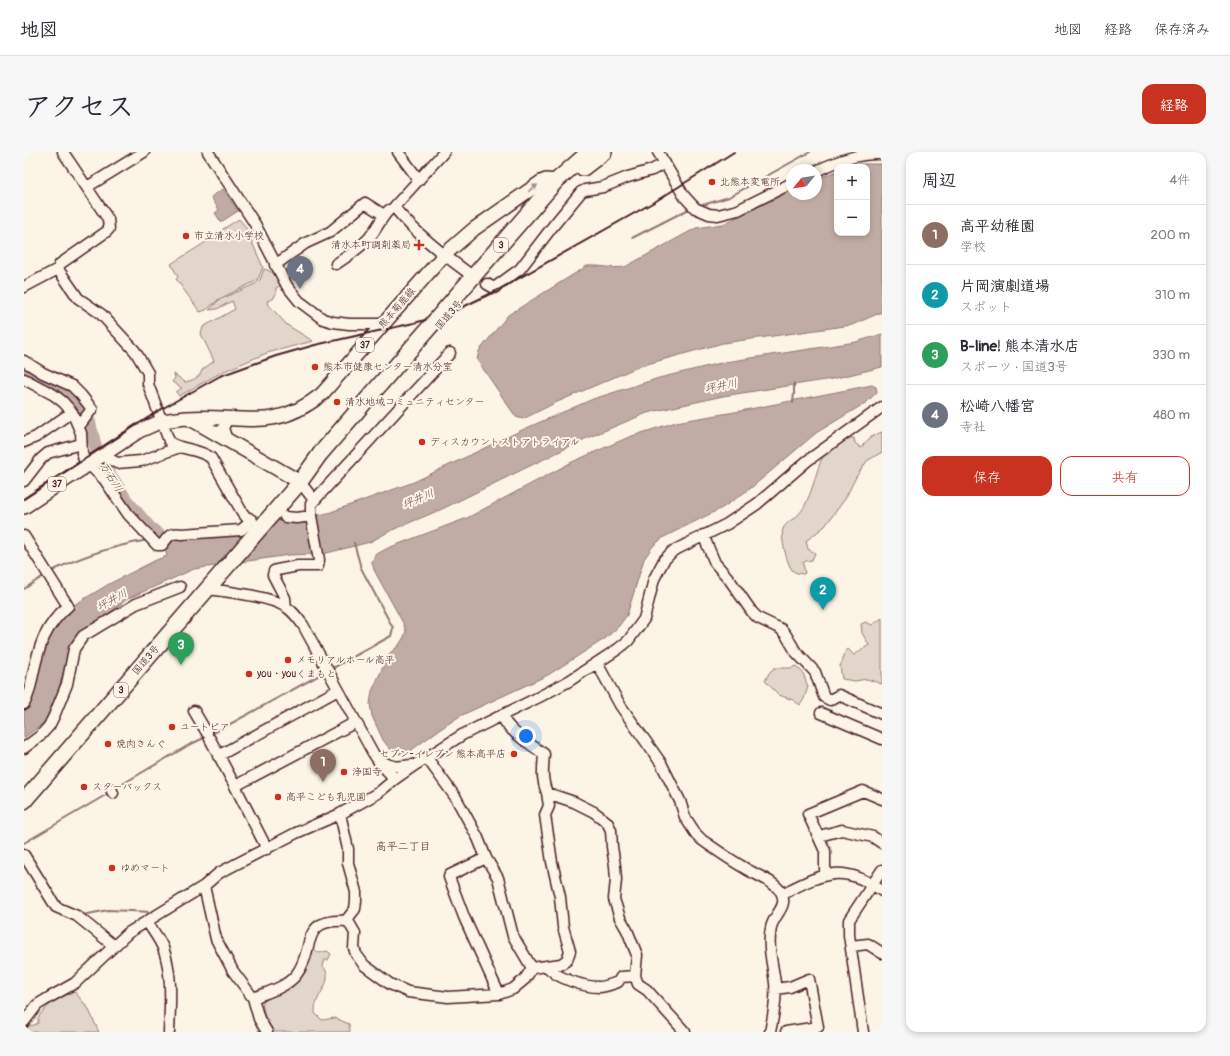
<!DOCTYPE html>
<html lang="ja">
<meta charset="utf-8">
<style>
:root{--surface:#fff;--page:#f7f7f7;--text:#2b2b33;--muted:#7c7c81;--line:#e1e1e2;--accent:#c8321e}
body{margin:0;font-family:Pangolin,"Klee One",sans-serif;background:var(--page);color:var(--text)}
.controls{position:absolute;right:12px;top:12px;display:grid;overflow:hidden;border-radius:8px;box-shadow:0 2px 6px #0003}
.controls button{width:36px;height:36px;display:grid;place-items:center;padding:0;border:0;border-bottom:1px solid var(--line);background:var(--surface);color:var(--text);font:20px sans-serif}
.compass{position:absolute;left:762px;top:12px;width:36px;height:36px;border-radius:50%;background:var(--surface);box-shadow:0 2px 6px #0003;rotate:240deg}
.you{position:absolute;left:502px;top:584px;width:14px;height:14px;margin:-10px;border:3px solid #fff;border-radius:50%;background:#1a73e8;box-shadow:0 0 0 6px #1a73e833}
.badge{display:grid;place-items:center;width:26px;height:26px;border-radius:50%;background:var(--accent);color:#fff;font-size:13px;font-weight:700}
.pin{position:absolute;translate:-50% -33px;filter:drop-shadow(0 1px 2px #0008)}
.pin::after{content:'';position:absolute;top:21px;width:14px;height:12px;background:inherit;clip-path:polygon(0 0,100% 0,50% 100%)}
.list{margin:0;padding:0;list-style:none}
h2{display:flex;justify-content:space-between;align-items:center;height:52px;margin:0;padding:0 16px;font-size:17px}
h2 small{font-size:13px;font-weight:400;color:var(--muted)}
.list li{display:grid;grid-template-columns:26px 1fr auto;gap:12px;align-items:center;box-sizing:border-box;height:60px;padding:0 16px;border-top:1px solid var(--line)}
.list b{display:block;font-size:15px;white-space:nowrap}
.list p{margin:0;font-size:13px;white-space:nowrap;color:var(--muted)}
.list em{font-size:13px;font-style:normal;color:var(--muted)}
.actions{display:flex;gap:8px;padding:12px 16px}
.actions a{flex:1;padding:9px 0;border:1px solid var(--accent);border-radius:12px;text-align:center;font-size:14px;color:var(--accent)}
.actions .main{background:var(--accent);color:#fff}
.map{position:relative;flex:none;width:858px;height:880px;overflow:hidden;border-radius:12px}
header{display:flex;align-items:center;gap:24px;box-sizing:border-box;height:56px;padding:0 20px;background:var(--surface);border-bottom:1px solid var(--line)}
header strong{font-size:19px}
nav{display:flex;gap:22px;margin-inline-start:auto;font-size:14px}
.intro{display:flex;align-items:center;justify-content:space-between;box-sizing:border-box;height:96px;padding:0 24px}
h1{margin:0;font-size:28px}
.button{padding:10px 18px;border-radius:12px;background:var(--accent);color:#fff;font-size:14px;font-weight:700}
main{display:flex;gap:24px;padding:0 24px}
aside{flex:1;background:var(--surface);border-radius:12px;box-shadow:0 2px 6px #0003}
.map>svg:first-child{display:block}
.green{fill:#e2d5ca;stroke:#967a7a}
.water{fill:#c0aca5;stroke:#917474}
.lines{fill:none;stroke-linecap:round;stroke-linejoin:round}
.stream{stroke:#917474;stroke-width:2}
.river{stroke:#c0aca5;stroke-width:13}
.minor-casing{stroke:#4a1f2b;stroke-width:13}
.major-casing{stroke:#4a1f2b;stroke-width:16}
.highway-casing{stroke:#4a1f2b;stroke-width:18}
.minor{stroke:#fcf5e5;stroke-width:10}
.major{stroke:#fcf5e5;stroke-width:13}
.highway{stroke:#fcf5e5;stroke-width:15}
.rail{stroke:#4a1f2b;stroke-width:2}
.highway-bridge-casing{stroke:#4a1f2b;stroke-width:18;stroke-linecap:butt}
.highway-bridge{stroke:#fcf5e5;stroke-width:15}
.oneway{fill:#a38a88}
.poi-dot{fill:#c8321e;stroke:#fcf5e5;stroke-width:1.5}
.labels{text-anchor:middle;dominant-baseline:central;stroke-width:4;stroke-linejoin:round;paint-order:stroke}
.shield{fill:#fcf5e5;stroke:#7f5f63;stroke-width:1}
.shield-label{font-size:9px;font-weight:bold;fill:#4a1f2b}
.poi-label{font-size:10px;fill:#4a1f2b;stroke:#fcf5e5;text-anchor:start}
.street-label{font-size:10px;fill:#4a1f2b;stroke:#fcf5e5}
.water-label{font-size:11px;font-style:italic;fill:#6d4950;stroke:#fcf5e5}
.neighbourhood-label{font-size:11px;fill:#4a1f2b;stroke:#fcf5e5}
</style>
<header>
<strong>地図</strong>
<nav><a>地図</a><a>経路</a><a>保存済み</a></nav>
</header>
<div class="intro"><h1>アクセス</h1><a class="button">経路</a></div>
<main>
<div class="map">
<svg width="858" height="880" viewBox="0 0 858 880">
<rect width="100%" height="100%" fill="#fcf5e5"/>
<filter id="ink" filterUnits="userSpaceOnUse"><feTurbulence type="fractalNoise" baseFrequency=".025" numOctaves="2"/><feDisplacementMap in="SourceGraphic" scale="8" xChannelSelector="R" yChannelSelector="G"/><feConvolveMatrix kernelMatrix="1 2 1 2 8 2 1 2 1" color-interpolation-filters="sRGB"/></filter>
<g filter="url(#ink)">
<path class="green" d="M 215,67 L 221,74 L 239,115 L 234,127 L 230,130 L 195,147 L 182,158 L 176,160 L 152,127 L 154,125 L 147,112 L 193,83 L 199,77 Z
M 240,117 C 248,119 257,125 256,134 L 252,136 L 252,142 L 249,147 L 243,149 L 244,152 L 263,173 L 289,189 L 243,201 L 198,220 L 155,244 L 152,240 L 158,236 L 148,230 L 151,226 L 150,222 L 161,230 C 169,228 176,226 178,218 L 190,209 L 177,182 L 179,175 L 211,157 L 208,149 L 193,157 L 185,158 L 195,148 L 231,132 L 236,128 Z
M 858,280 L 858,300 L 843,309 L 832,325 L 821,347 L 801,374 L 782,389 L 784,397 L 791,401 L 788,408 L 782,409 L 779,411 L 781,421 L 780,422 C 776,422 771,421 768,418 C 763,412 756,384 759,377 C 761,371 770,367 774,363 C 780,357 782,351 785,344 C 790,333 794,312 800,303 C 804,297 818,290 825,286 L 830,286 L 831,291 L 837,296 C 842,288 849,283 858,280 Z
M 858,466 L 858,532 L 843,527 L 831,529 L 818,527 L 816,514 L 819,508 L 819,503 L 824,497 L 830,503 L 845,493 L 838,481 L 837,472 L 842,470 L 848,473 Z
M 772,514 L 779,521 L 784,535 L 780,547 L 776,553 L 769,548 L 755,543 L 741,529 L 745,521 L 750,516 L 766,516 Z
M 290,797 L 295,801 L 303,799 L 307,802 L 304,808 L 301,808 L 299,814 C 310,828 296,838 292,852 C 291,855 291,858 291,861 L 298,868 L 311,866 L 325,872 L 326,880 L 248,880 L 242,868 L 238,852 Z
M 51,840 L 64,856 L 75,880 L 0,880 L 4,874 L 10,873 L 14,871 L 14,866 C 21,854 38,843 51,840 Z"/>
<path class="water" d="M 836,12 L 858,12 L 858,160 L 828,173 L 699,191 L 616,214 L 531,251 L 499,267 L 492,265 L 453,208 L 455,199 L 484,163 L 563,114 C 576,113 587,117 601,115 L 672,76 L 699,72 L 768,38 L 768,42 L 792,42 L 792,27 L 813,19 L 813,81 L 843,81 L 843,15 L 826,15 Z
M 199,37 L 214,59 L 197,70 L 191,61 L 195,58 L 187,45 Z
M 858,182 L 858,215 L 808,227 L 699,244 L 623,261 L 563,286 L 416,358 L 368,378 L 346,390 L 299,402 L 265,403 L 170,417 L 103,447 L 47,492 L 33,543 L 22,569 L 0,586 L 0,556 L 18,494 L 30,472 L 45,456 L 85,432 L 132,408 L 143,404 L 140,393 L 150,384 L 253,368 L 269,369 L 304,361 L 390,330 L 498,278 L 569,247 L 635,226 L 701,210 L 832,190 Z
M 848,233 L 852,235 L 853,240 L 843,250 L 792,281 L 727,336 L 698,356 L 640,385 L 629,394 L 620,407 L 603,463 L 595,474 L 582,486 L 524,523 L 436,564 L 412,580 L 385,600 L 376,602 L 370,600 L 365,596 L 359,588 L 348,564 L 346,552 L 348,539 L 365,502 L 375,493 L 380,485 L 382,479 L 379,471 L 350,418 L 348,410 L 351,403 L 364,396 L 443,366 L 548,310 L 605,285 L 652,270 L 711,260 Z"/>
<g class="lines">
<path class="stream" d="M 673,53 L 682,52 L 705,45 L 786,0
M 608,86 L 667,56
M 769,251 L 770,241 L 770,231
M 26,420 C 57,404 90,394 124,388
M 0,437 L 21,423
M 307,517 L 367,484 L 369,476 L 337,416 L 330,391
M 186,583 L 301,520
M 90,637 L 165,593 L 182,585
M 0,691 L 85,641
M 0,696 L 2,700
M 57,762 L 59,763 L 84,758 L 129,760"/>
<path class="river" d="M 0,216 L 29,233 L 54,253 L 65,269 L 74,304 L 82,318 L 90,329 L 102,348 L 126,376 L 151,395"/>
<g class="minor-casing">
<path id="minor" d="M 184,0 L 231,72 L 263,134 L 275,149 L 299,167 L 309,170 L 325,172 L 360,172
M 374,0 L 395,28
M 420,0 L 370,55 C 390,80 417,101 443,120
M 634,0 L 660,44 L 671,56 L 685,62 L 694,63 L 714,58 L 768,31
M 792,19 C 814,9 834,1 858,2
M 63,35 L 120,0
M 312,112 C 324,104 335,97 345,86 C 352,78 357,66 365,58
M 251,113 L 282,91 L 306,80 L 341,51 L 360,63
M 34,117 L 54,146 L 77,162 L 111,199 L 124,221 L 124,232 L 145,289 C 153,298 175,296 187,306 L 218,360 L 222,365 L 228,368
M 463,132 L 470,136 L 496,117 L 529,74 L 557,40 L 561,38 L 579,35 L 604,25 L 628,18 L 641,11
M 0,135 L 34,117 L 36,112 L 82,80 L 85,77 L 84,67 L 39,0
M 0,209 L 19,221 L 48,234 L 57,243 L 68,257 L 55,274
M 0,227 L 30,243 L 39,250 L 48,260 L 57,281 L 58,301 L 60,308 L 80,327 L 104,362 L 133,393 L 138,393 C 145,384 146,380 158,382 L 217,378 L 224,372 L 225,366
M 203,288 L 199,276 L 202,270 L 207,267
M 0,290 L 12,285 L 48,260
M 78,303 L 93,311 L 117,309 L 156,295
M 0,329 L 17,307 L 24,301 L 57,292
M 276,330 L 290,348
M 261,365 L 273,366 L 287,364
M 679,383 L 691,411 L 705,427 L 728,460 L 734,466 L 757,477 L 762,483 L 772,500 L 791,520 L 800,545 L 806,548 L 815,543 L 858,562
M 0,384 L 44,454 C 21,474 15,494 9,522 C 7,533 5,543 0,552
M 184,437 C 204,440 246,444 262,455 C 269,459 274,466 279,473 L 349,601 L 355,610 L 371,627 L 391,613 L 438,583 L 515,545 L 545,529 L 594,497 L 604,489 L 620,467 L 630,427 L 640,408 L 649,399 L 703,372 L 733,352 L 783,309 L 858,255
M 262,455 L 261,446 L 249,423 L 250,419 L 253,418 L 274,414 L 294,414 L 295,408 L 287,364 L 287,352 L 426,201
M 573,511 L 596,553 L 637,611 L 656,649 L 661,665 L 672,682 L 678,688 C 691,697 705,707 719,715 C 731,723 749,728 757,740 C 765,755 749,763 747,776 C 743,795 749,813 751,831 C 753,847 749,865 746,880
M 170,559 L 183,581
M 797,561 L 858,587
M 477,563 C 486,581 504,590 520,602 C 519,617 517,627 523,641 L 550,650 L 570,660 L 583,670 L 587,678 L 588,695 L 591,714 L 592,728 L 590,747 L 596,766 L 603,778 L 613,803 L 611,824 L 614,832 L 623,838 L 661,880
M 186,587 L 211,634
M 0,596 L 16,584 L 25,574 L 30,564 L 43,532 L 50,497 L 59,484 L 112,452 L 156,435
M 194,604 L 314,538
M 403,606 L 432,646 L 454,686 L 462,706 L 474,726 L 489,784 L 508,816
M 358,609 C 368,616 376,615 388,613
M 87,637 L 89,641
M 316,662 L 324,697 L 324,711 L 332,740 L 332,749 L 331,757 L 324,766 L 324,769 L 331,781 L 330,796 L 332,802 L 340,813 L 366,832 L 384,840 L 424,845 L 475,842 L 489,837 L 501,827 L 508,816 L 537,812 L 543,808 L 546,799 L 539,775 L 536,745 L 528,710 L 521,663 L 525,654 L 523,641
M 795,684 L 818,678 L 849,685 L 858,691
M 243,697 L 211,634 L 332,570
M 0,703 L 32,755 L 53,764 L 90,794
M 462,706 L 426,723 L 425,725 L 440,765 L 475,842
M 801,723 L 801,699 L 784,662 L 839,639 L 858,647
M 180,734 L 192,787 L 209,819 L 229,846 L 235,867 L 243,880
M 758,742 C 798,722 818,710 858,739
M 123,769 C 128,778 135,786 139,796 C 149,822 146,853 145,880
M 827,794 L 844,792 L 858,801
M 523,814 C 531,826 561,835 575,835 C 581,835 588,832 594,830 L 597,825 L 611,824
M 751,837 L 766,835 L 785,827 L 794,875 L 762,880
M 229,846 C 244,840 261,836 272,823 C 293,796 273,766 324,769
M 0,870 L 13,853 L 26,845 L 51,831 L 104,781 L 180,734 L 195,721 L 272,681 L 316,662 L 354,641 L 371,627
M 839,880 L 825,783 L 825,768 L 858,718"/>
</g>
<g class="major-casing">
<path id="major" d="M 163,266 C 217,262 249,282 298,242 L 420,103 L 450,77 L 517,30 L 522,28 L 532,29
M 0,355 L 115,279 L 138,269 L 153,267 L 163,266 L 172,270 L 276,330"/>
</g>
<g class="highway-casing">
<path id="highway" d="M 559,16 L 580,0
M 421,157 L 532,29 L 565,0
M 0,649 L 276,330 L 296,302 L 410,170"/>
</g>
<use href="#minor" class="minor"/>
<use href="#major" class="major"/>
<use href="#highway" class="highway"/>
<path class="rail" d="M 0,347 L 134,259 L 196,224 L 252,204 L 291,193 L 390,171 L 423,162 L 443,153 L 472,139 L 632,49 L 710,0"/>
<g class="highway-bridge-casing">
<path id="highway-bridge" d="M 410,170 L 421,157"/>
</g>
<use href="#highway-bridge" class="highway-bridge"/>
</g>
<defs><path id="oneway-solid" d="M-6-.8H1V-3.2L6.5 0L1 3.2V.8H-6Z"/></defs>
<use class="oneway" href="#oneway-solid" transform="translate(509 36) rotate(-36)"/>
</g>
<g class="poi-dot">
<circle cx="688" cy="30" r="4"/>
<circle cx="162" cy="84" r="4"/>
<path d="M393 87h4v4h4v4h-4v4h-4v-4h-4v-4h4z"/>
<circle cx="291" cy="215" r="4"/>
<circle cx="313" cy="250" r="4"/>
<circle cx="398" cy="290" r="4"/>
<circle cx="264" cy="508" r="4"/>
<circle cx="225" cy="522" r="4"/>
<circle cx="148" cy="575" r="4"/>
<circle cx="84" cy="592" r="4"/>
<circle cx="490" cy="602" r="4"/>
<circle cx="320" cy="620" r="4"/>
<circle cx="60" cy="635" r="4"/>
<circle cx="254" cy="645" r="4"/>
<circle cx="88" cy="716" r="4"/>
</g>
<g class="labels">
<g class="shield">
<rect x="470" y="86" width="14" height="14" rx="3"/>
<rect x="332" y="186" width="18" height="14" rx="3"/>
<rect x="24" y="325" width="18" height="14" rx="3"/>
<rect x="90" y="531" width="14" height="14" rx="3"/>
</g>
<g class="shield-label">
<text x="477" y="93">3</text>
<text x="341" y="193">37</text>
<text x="33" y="332">37</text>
<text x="97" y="538">3</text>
</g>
<g class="poi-label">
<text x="696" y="30">北熊本変電所</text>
<text x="170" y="84">市立清水小学校</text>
<text x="387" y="93" text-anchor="end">清水本町調剤薬局</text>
<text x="299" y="215">熊本市健康センター清水分室</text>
<text x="321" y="250">清水地域コミュニティセンター</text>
<text x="406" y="290">ディスカウントストアトライアル</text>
<text x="272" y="508">メモリアルホール高平</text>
<text x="233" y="522">you・youくまもと</text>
<text x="156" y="575">ユートピア</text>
<text x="92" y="592">焼肉きんぐ</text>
<text x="482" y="602" text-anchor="end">セブン-イレブン 熊本高平店</text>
<text x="328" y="620">浄国寺</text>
<text x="68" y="635">スターバックス</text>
<text x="262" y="645">高平こども乳児園</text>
<text x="96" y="716">ゆめマート</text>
</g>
<g class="street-label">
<text transform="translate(373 156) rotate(-49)">熊本菊鹿線</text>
<text transform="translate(425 163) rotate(-50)">国道3号</text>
<text transform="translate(122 508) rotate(-49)">国道3号</text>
</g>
<g class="water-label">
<text transform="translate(697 234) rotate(-11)">坪井川</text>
<text transform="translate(87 325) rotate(58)">万石川</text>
<text transform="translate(394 347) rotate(-23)">坪井川</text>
<text transform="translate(88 448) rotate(-29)">坪井川</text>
</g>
<g class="neighbourhood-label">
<text x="379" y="694">高平二丁目</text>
</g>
</g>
</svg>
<div class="controls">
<button>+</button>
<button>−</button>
</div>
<svg class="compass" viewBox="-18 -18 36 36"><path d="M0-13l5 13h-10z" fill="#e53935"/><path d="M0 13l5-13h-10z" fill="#7c7c81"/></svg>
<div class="you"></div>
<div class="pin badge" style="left:299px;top:630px;background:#8d6e63">1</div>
<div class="pin badge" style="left:799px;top:458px;background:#0f9aa8">2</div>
<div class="pin badge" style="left:157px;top:513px;background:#2e9e5b">3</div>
<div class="pin badge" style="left:276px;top:137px;background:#6b7280">4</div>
</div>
<aside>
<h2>周辺<small>4件</small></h2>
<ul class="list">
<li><span class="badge" style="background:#8d6e63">1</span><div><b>高平幼稚園</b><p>学校</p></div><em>200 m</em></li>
<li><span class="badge" style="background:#0f9aa8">2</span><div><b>片岡演劇道場</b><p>スポット</p></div><em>310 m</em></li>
<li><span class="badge" style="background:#2e9e5b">3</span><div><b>B-line! 熊本清水店</b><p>スポーツ · 国道3号</p></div><em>330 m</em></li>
<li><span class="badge" style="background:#6b7280">4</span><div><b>松崎八幡宮</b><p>寺社</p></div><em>480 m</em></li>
</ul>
<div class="actions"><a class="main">保存</a><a>共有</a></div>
</aside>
</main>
